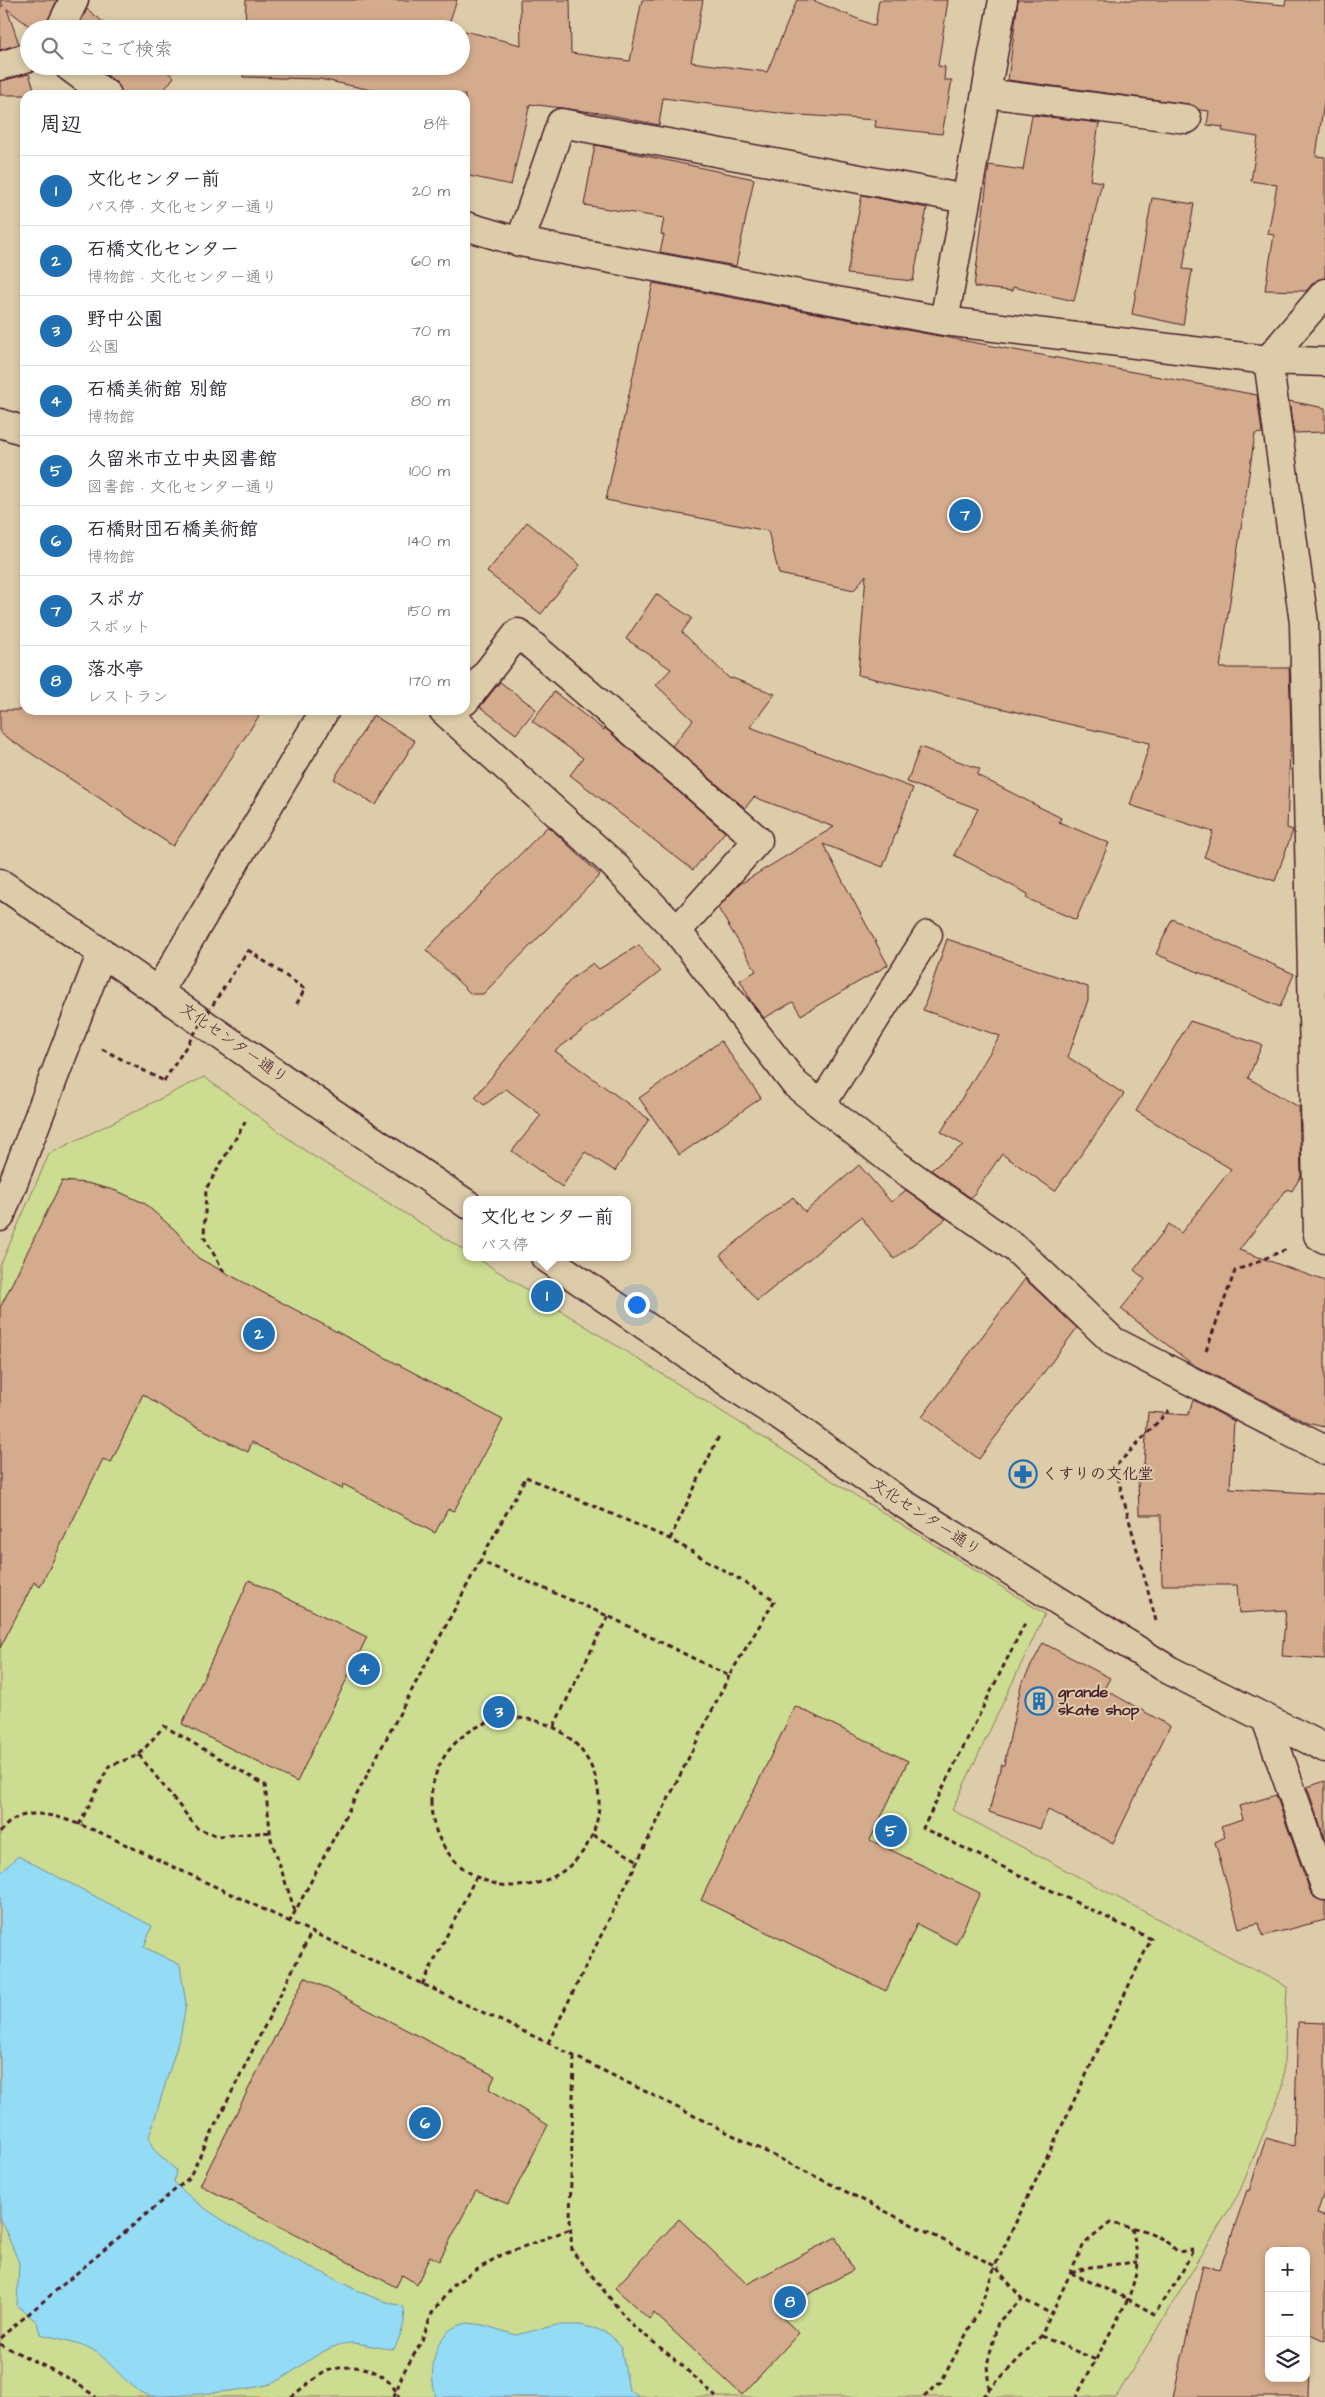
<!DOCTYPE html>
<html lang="ja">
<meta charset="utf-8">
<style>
:root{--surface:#fff;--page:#f2f2f3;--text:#2b2b33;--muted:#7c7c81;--line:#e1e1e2;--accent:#1f6fb2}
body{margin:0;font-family:"Architects Daughter","Klee One",sans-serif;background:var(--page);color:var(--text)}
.controls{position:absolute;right:15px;bottom:15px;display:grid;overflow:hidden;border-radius:10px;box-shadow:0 2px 8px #0003}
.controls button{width:45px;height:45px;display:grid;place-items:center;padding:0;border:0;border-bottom:1px solid var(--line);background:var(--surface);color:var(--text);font:25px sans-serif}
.you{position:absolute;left:636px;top:1304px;width:18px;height:18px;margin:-12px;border:4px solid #fff;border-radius:50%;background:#1a73e8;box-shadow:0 0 0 8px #1a73e833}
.badge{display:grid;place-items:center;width:32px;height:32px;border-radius:50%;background:var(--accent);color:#fff;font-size:16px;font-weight:700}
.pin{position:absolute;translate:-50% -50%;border:2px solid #fff;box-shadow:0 1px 5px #0006}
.popup{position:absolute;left:463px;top:1196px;width:168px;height:65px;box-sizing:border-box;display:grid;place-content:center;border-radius:10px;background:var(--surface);filter:drop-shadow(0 1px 4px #0005);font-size:16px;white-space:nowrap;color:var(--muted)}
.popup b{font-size:19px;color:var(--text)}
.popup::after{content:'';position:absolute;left:50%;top:100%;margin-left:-10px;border:10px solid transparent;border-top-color:var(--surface)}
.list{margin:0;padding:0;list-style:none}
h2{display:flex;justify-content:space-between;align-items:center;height:65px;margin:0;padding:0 20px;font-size:21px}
h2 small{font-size:16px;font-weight:400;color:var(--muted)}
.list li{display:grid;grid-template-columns:32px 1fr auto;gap:15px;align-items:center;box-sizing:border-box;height:70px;padding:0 20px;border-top:1px solid var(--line)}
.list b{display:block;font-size:19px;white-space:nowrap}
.list p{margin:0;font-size:16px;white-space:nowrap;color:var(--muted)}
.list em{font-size:16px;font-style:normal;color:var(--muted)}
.icon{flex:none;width:28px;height:28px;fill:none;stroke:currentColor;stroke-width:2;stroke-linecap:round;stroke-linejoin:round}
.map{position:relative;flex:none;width:1325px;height:2397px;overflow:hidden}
.search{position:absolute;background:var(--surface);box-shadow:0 2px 8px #0003;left:20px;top:20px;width:450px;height:55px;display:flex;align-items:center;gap:12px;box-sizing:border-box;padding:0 18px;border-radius:28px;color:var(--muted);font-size:19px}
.panel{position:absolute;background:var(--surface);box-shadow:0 2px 8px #0003;left:20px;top:90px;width:450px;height:625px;border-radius:15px}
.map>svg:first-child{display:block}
.green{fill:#ccdc90;stroke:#8b7e5e}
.water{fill:#94dcf5;stroke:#7690a4}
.building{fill:#d4ab8c;stroke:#4a1f2b;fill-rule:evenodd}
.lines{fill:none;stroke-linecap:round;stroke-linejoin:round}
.street-casing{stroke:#4a1f2b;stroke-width:31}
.highway-casing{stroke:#4a1f2b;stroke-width:31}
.path{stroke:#4a1f2b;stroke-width:3;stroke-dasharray:5 4;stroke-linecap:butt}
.street{stroke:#ddcca9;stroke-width:28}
.highway{stroke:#ddcca9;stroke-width:28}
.path-bridge{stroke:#4a1f2b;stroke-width:3;stroke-dasharray:5 4;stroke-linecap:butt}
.labels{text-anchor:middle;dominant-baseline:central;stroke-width:4;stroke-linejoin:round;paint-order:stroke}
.street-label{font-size:16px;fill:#4a1f2b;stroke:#ddcca9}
.poi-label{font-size:16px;font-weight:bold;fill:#4a1f2b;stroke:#ddcca9;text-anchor:start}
</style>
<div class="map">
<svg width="1325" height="2397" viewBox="0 0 1325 2397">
<rect width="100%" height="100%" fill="#ddcca9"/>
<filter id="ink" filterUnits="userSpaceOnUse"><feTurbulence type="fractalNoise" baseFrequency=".02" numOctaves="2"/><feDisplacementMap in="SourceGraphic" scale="10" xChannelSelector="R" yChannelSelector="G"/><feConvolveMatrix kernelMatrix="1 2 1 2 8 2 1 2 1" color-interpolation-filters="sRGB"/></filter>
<g filter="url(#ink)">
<path class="green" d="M 204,1077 L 307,1152 L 467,1252 L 467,1257 L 475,1257 L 1045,1614 L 952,1810 L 1287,1987 L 1283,2086 L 1239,2193 L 1116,2397 L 0,2397 L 0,1266 L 49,1154 Z"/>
<path class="water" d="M 18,1856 L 152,1926 L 144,1947 L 180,1965 L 186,2004 L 181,2033 L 149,2137 L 153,2149 L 176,2170 L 174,2182 C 208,2218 277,2251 323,2273 C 349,2286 374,2301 403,2306 C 408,2319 400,2337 394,2349 C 378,2349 356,2340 342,2344 C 318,2350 297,2371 275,2382 C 256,2391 171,2397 151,2396 C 130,2390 114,2366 98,2353 C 82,2342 59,2339 40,2334 L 37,2322 L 17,2306 L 19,2263 L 0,2217 L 0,1895 L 1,1872 Z
M 468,2323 L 483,2325 L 516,2335 L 557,2325 L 580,2325 L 597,2329 L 609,2334 L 621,2347 L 629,2390 L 639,2397 L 436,2397 C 429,2376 432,2341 453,2328 C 457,2325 463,2324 468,2323 Z"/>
<path class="building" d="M 0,0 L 57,0 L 45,29 L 33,29 L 7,9 L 19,44 L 0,50 L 0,6 L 3,6 Z
M 246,0 L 457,0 L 448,26 L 458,29 L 245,29 Z
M 520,0 L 570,0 L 571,53 L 630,61 L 642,0 L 703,0 L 691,62 L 767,72 L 797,0 L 812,0 L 875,26 L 879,0 L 948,0 L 938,66 L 945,67 L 944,80 L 952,80 L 942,134 L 875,127 L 876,120 L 786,114 L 663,98 L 659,125 L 600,113 L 530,104 L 511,185 L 465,175 L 465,95 L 394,95 L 320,79 L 243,77 L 244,66 L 461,66 L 461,30 L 521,45 Z
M 1018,0 L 1229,0 L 1285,5 L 1286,0 L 1325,0 L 1325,95 L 1316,156 L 1325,157 L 1325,278 L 1313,283 L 1306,291 L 1265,290 L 1274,235 L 1268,234 L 1277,185 L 1251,181 L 1258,137 L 1222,131 L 1223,127 L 1207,125 L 1209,111 L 1199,110 L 1189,104 L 1008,80 Z
M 87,9 L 112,29 L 77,29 Z
M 95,66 L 160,66 L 174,77 L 160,95 L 122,95 L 117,83 Z
M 29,74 L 36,95 L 0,95 L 0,81 Z
M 1032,115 L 1099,123 L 1090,180 L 1102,182 L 1074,301 L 1013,287 L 1012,291 L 974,287 L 989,165 L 1023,170 Z
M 595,145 L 754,179 L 736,266 L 660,252 L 664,235 L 661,234 L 664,218 L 584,205 Z
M 862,195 L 927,208 L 913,281 L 847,274 Z
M 1152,198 L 1194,204 L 1183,269 L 1192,270 L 1183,325 L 1132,314 Z
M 653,283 L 1257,395 L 1262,433 L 1255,434 L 1220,668 L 1289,668 L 1291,728 L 1287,828 L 1293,830 L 1275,881 L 1204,857 L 1213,832 L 1130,805 L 1150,743 L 858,675 L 866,575 L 854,590 L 779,574 L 768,531 L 606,500 Z
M 1289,401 L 1325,408 L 1325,432 L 1294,433 Z
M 527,522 L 580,565 L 541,614 L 487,572 Z
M 656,594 L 692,618 L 682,632 L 730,679 L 732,678 L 775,694 L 750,727 L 913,788 L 883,867 L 823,844 L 888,965 L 801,1015 L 793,1002 L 764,1018 L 752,1003 L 740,980 L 756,971 L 718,908 L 740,884 L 834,827 L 754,797 L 745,808 L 672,746 L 693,720 L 656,685 L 671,669 L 626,639 Z
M 500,682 L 536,709 L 516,734 L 480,707 Z
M 554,692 L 604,730 L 605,728 L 725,832 L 693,870 L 570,775 L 583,758 L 532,721 Z
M 0,710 L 263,710 L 173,846 L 0,733 Z
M 373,715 L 415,741 L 376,805 L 334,779 Z
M 920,747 L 980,769 L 977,775 L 1061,818 L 1059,822 L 1109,843 L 1076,920 L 1026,898 L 1028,894 L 954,855 L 978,809 L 907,782 Z
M 548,826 L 600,875 L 483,994 L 471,994 L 426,950 Z
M 1172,919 L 1294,974 L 1280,1007 L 1156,954 Z
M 947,939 L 1088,987 L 1088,1000 L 1068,1057 L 1124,1094 L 1055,1191 L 1002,1154 L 971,1198 L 931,1170 L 963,1145 L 941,1132 L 1000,1036 L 923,1010 Z
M 639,945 L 660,972 L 555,1051 L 649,1119 L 615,1171 L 585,1152 L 562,1187 L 512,1151 L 541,1115 L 506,1089 L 484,1105 L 475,1097 L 571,979 L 593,963 L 599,969 Z
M 1190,1021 L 1262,1045 L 1248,1078 L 1299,1107 L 1301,1176 L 1292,1191 L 1287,1189 L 1239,1250 L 1325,1281 L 1325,1427 L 1308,1423 L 1192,1364 L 1121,1309 L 1145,1279 L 1134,1270 L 1169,1224 L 1181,1233 L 1231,1169 L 1136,1111 Z
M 721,1041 L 761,1098 L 679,1155 L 639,1098 Z
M 859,1165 L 891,1202 L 906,1190 L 946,1219 L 894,1259 L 861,1217 L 757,1301 L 720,1255 L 793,1197 L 805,1212 Z
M 62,1181 L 87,1183 L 117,1191 L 144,1203 L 176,1231 L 198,1258 L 503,1420 L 454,1511 L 448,1509 L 435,1533 L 343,1484 L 342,1489 L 252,1442 L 248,1452 L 176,1416 L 143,1394 L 111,1463 L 103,1459 L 40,1587 L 34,1582 L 0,1648 L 0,1308 Z
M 1025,1279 L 1077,1328 L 979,1459 L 922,1417 Z
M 1193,1400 L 1234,1421 L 1230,1488 L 1325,1494 L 1325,1659 L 1282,1656 L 1286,1610 L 1239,1613 L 1237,1585 L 1162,1585 L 1161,1515 L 1139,1515 L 1138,1476 L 1143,1476 L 1148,1412 L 1188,1415 Z
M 249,1580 L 367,1637 L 297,1782 L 182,1724 Z
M 1043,1643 L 1110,1678 L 1104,1689 L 1170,1726 L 1113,1843 L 1048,1810 L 1040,1829 L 989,1812 L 1001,1765 L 1004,1765 L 1021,1685 Z
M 795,1706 L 908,1761 L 870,1840 L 980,1893 L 956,1944 L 917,1924 L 886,1991 L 701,1900 Z
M 1325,1781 L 1325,1839 L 1307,1787 Z
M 1276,1795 L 1310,1891 L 1315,1898 L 1325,1901 L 1325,1920 L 1263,1936 L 1259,1923 L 1239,1928 L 1215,1842 L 1225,1837 L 1221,1826 L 1243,1819 L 1239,1806 Z
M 305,1977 L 495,2076 L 489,2089 L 548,2125 L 508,2204 L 476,2191 L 439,2261 L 430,2256 L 417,2284 L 402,2275 L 396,2287 L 200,2185 Z
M 1298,2022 L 1325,2023 L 1325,2189 L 1317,2214 L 1325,2216 L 1325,2341 L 1310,2334 L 1308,2397 L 1173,2397 L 1203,2265 L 1220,2269 L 1247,2190 L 1249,2191 L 1266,2138 L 1294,2146 ZM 1269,2251 L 1306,2251 L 1306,2378 L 1269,2378 Z
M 679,2219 L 747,2284 L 836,2237 L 853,2270 L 776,2312 L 799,2333 L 742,2395 L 654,2313 L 649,2319 L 615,2288 Z"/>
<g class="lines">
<g class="street-casing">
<path id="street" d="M 60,29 L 74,0
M 0,66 L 29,57
M 68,66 L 107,95
M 986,93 L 1187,119
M 465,226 L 520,242 L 944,321 L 1268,360 L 1325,362
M 520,242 L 561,123 L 966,199
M 1325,293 L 1268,360 L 1304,623 L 1318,1235 L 1325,1239
M 944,321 L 1003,0
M 0,423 L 25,431
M 465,701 L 518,633 L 758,840 L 677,931
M 443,710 L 612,863 L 677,931 L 795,1084 L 894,1163 L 1015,1248 L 1113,1341 L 1325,1450
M 159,990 L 325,710
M 821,1105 L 928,935
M 0,1217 L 102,952
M 1266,1719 L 1325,1886"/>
</g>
<g class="highway-casing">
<path id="highway" d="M 0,883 C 156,989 310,1099 467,1204
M 545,1257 L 739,1390 L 781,1417 L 899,1501 L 1169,1670 L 1325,1748"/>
</g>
<path class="path" d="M 248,950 L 305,989 L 296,1005
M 102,1049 L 164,1081
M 224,1272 L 204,1237 L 206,1189 L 247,1119
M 1206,1351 L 1235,1271 L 1287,1249
M 526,1477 L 670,1539 L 775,1600 L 729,1676 L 608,1616 L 480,1561 Z
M 670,1539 L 720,1434
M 1156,1621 L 1115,1467 L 1169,1410
M431 1802a84 84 0 1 1 168 0a84 84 0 1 1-168 0Z
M 554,1726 L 608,1616
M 139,1755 L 197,1828 L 218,1836 L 271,1832
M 79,1825 L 109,1766 L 139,1755 L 164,1726 L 265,1785 L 271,1839 L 295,1911
M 0,1833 C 23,1797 69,1821 99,1832 L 548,2043 L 995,2266 L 1022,2299 L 1052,2314
M 593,1835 L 638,1861
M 289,1923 L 480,1561
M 422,1985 L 476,1877
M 548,2043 L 729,1676
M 574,2057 L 570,2220 L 572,2251 L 630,2323 L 678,2362 L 716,2397
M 1132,2228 C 1139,2258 1139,2270 1128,2299 L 1154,2314 L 1179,2278 L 1193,2250
M 1071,2273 L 1128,2299 L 1076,2397
M 1071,2273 L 1090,2267 L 1137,2262
M 1041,2336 L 1096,2360
M 0,2338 L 189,2178 L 311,1933
M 0,2344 L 72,2380 L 96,2397
M 989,2389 L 987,2365 L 998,2322 L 1022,2299
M 983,2395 L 992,2397
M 291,2397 C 300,2390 320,2373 330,2370 C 358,2362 386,2369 399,2397
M 394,2397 L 403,2373 L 421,2343 L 432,2313 L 454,2284 L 499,2256 L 570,2229
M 924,2397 L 941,2382 L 979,2310 L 995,2266 L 1151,1939 L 923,1828 L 1026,1621
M 982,2397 L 1041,2336 L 1084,2244 L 1110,2223 C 1141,2230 1154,2229 1178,2252 L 1193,2250"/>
<use href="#street" class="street"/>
<use href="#highway" class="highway"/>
<path class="path-bridge" d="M 164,1081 L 248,950"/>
</g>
</g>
<defs>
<g id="pharmacy-ring" transform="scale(1.4375)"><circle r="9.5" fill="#ddcca9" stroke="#1f6fb2" stroke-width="1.5"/><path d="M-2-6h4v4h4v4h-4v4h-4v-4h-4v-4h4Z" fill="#1f6fb2"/></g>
<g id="building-ring" transform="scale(1.4375)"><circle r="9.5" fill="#ddcca9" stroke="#1f6fb2" stroke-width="1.5"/><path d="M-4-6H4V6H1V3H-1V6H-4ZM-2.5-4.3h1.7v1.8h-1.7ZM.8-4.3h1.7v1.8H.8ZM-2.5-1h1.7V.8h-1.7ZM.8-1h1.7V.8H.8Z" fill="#1f6fb2"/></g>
</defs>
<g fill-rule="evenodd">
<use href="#pharmacy-ring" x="1023" y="1474"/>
<use href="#building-ring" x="1039" y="1701"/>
</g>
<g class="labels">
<g class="street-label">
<text transform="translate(234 1043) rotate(35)">文化センター通り</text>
<text transform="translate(926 1517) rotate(33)">文化センター通り</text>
</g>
<g class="poi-label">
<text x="1042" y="1474">くすりの文化堂</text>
<text x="1058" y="1692">grande<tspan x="1058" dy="18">skate shop</tspan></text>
</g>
</g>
</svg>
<div class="controls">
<button>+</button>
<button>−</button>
<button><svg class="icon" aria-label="layers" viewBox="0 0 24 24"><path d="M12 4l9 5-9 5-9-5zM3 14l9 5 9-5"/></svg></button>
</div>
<div class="you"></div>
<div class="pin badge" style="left:547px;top:1296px">1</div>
<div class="popup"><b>文化センター前</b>バス停</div>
<div class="pin badge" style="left:259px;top:1334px">2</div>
<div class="pin badge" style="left:499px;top:1712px">3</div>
<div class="pin badge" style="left:364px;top:1669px">4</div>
<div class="pin badge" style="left:891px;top:1831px">5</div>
<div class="pin badge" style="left:425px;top:2123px">6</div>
<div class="pin badge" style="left:965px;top:515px">7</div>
<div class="pin badge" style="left:790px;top:2302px">8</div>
<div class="search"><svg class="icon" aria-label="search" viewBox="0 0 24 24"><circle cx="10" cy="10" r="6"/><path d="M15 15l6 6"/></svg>ここで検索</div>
<section class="panel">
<h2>周辺<small>8件</small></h2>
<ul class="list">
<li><span class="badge">1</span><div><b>文化センター前</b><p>バス停 · 文化センター通り</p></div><em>20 m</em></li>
<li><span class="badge">2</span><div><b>石橋文化センター</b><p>博物館 · 文化センター通り</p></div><em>60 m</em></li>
<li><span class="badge">3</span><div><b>野中公園</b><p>公園</p></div><em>70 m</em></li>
<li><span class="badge">4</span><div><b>石橋美術館 別館</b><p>博物館</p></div><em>80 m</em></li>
<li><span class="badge">5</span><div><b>久留米市立中央図書館</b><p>図書館 · 文化センター通り</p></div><em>100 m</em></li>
<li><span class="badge">6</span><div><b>石橋財団石橋美術館</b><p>博物館</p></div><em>140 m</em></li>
<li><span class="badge">7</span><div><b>スポガ</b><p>スポット</p></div><em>150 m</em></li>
<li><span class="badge">8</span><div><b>落水亭</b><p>レストラン</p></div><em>170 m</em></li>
</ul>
</section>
</div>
